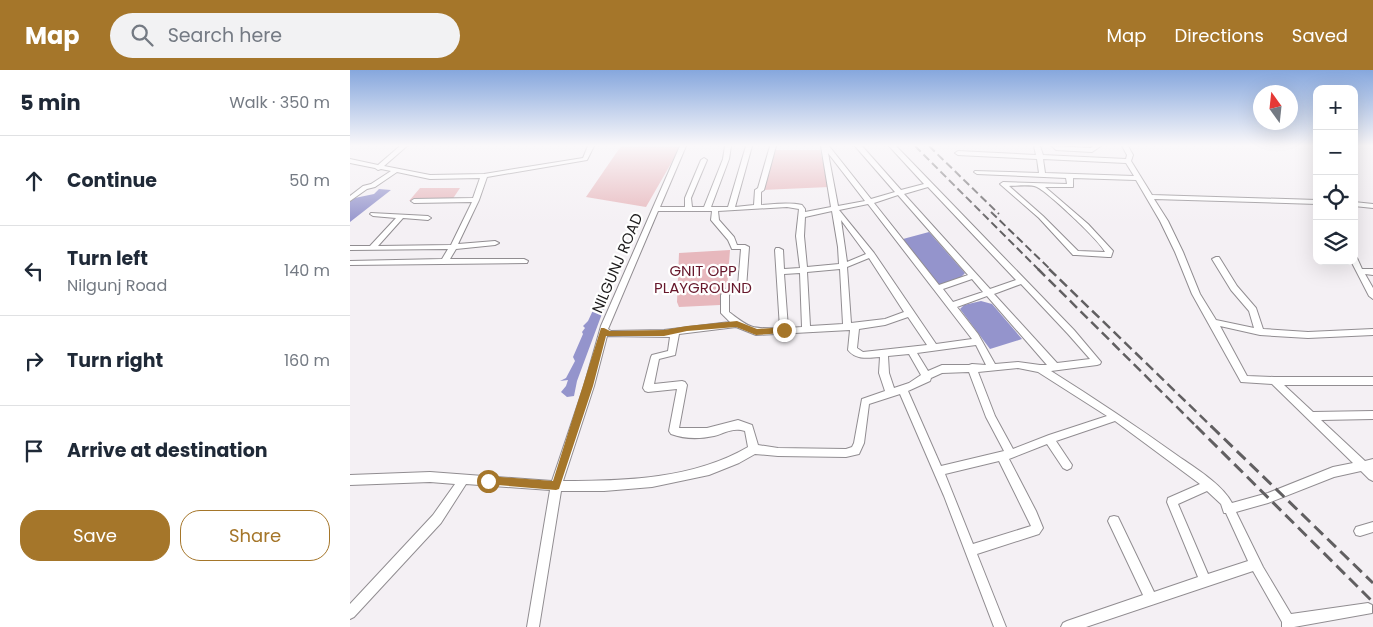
<!DOCTYPE html>
<meta charset="utf-8">
<style>
:root{--surface:#fff;--page:#f2f2f3;--text:#1f2937;--muted:#747a83;--line:#e0e1e3;--accent:#a5762a}
body{margin:0;font-family:Poppins,sans-serif;background:var(--page);color:var(--text)}
.controls{position:absolute;right:15px;top:15px;display:grid;overflow:hidden;border-radius:10px;box-shadow:0 5px 20px #0002}
.controls button{width:45px;height:45px;display:grid;place-items:center;padding:0;border:0;border-bottom:1px solid var(--line);background:var(--surface);color:var(--text);font:25px sans-serif}
.compass{position:absolute;left:903px;top:15px;width:45px;height:45px;border-radius:50%;background:var(--surface);box-shadow:0 5px 20px #0002;rotate:345deg}
.stop{position:absolute;width:15px;height:15px;margin:-11px;border:4px solid #a5762a;border-radius:50%;background:#fff}
.stop.end{background:#a5762a;border-color:#fff;box-shadow:0 1px 5px #0008}
.list{margin:0;padding:0;list-style:none}
h2{display:flex;justify-content:space-between;align-items:center;height:65px;margin:0;padding:0 20px;font-size:21px}
h2 small{font-size:16px;font-weight:400;color:var(--muted)}
.list li{display:grid;grid-template-columns:32px 1fr auto;gap:15px;align-items:center;box-sizing:border-box;height:90px;padding:0 20px;border-top:1px solid var(--line)}
.list b{display:block;font-size:19px;white-space:nowrap}
.list p{margin:0;font-size:16px;white-space:nowrap;color:var(--muted)}
.list em{font-size:16px;font-style:normal;color:var(--muted)}
.actions{display:flex;gap:10px;padding:15px 20px}
.actions a{flex:1;padding:11px 0;border:1px solid var(--accent);border-radius:20px;text-align:center;font-size:18px;color:var(--accent)}
.actions .main{background:var(--accent);color:#fff}
.icon{flex:none;width:28px;height:28px;fill:none;stroke:currentColor;stroke-width:2;stroke-linecap:round;stroke-linejoin:round}
.map{position:relative;flex:none;width:1023px;height:557px;overflow:hidden}
header{display:flex;align-items:center;gap:30px;box-sizing:border-box;height:70px;padding:0 25px;background:var(--accent);color:#fff}
header strong{font-size:24px}
nav{display:flex;gap:28px;margin-inline-start:auto;font-size:18px}
.search{width:350px;height:45px;background:var(--page);display:flex;align-items:center;gap:12px;box-sizing:border-box;padding:0 18px;border-radius:28px;color:var(--muted);font-size:19px}
main{display:flex}
aside{flex:1;background:var(--surface)}
.map>svg:first-child{display:block}
.green{fill:#e7b8bd}
.water{fill:#9494cc}
.lines{fill:none;stroke-linecap:round;stroke-linejoin:round}
.minor-casing{stroke:#918d91;stroke-width:2}
.minor{fill:#fff;fill-rule:evenodd}
.rail-far2{stroke:#615f61;stroke-width:2;stroke-dasharray:8 4;stroke-linecap:butt}
.rail-far1{stroke:#615f61;stroke-width:2.5;stroke-dasharray:10 5;stroke-linecap:butt}
.rail{stroke:#615f61;stroke-width:3;stroke-dasharray:12 6;stroke-linecap:butt}
.route{fill:#a5762a}
.labels{text-anchor:middle;dominant-baseline:central;stroke-width:4.5;stroke-linejoin:round;paint-order:stroke}
.street-label{font-size:15px;fill:#1e1c1d;stroke:#fff}
.park-label{font-size:15px;fill:#67182c;stroke:#fff}
</style>
<header>
<strong>Map</strong>
<div class="search"><svg class="icon" aria-label="search" viewBox="0 0 24 24"><circle cx="10" cy="10" r="6"/><path d="M15 15l6 6"/></svg>Search here</div>
<nav><a>Map</a><a>Directions</a><a>Saved</a></nav>
</header>
<main>
<aside>
<h2>5 min<small>Walk · 350 m</small></h2>
<ul class="list">
<li><svg class="icon" aria-label="ahead" viewBox="0 0 24 24"><path d="M12 20V5M6 11l6-6 6 6"/></svg><div><b>Continue</b></div><em>50 m</em></li>
<li><svg class="icon" aria-label="left" viewBox="0 0 24 24"><path d="M17 20v-9H6M10 6l-5 5 5 5"/></svg><div><b>Turn left</b><p>Nilgunj Road</p></div><em>140 m</em></li>
<li><svg class="icon" aria-label="right" viewBox="0 0 24 24"><path d="M7 20v-9h11M14 6l5 5-5 5"/></svg><div><b>Turn right</b></div><em>160 m</em></li>
<li><svg class="icon" aria-label="arrive" viewBox="0 0 24 24"><path d="M6 21V4h12l-3 4 3 4H6"/></svg><div><b>Arrive at destination</b></div></li>
</ul>
<div class="actions"><a class="main">Save</a><a>Share</a></div>
</aside>
<div class="map">
<svg width="1023" height="557" viewBox="0 0 1023 557">
<rect width="100%" height="100%" fill="#f4f0f4"/>
<path class="green" d="M 271,76 L 331,76 L 296,137 L 236,127 Z
M 424,80 L 470,80 L 479,117 L 411,120 Z
M 70,118 L 110,118 L 102,130 L 59,131 Z
M 380,180 L 377,219 L 372,224 L 370,235 L 329,237 L 327,232 L 329,183 Z"/>
<path class="water" d="M 29,119 L 41,120 L 0,152 L 0,129 L 24,124 Z
M 579,162 L 615,203 C 610,210 596,215 588,214 L 553,169 Z
M 263,214 L 227,311 L 224,326 L 217,327 L 211,322 L 216,316 L 218,310 L 210,311 L 216,308 L 225,291 L 223,287 L 233,264 L 232,262 L 235,258 L 233,256 L 238,251 L 251,223 L 257,221 Z
M 631,231 L 642,234 L 672,269 L 640,279 L 610,239 L 614,235 Z"/>
<g class="lines">
<g class="minor-casing">
<path id="minor" d="M 50,76 L 57,76 L 34,96 L 80,105 L 134,104 L 233,88 L 238,76 L 244,76 L 237,90 L 137,107 L 129,130 L 108,174 L 145,171 L 149,173 L 145,175 L 106,179 L 100,189 L 174,189 L 178,191 L 177,193 L 0,195 L 0,191 L 92,189 L 98,179 L 0,180 L 0,176 L 20,176 L 46,148 L 23,146 L 20,144 L 21,143 L 78,146 L 81,148 L 78,150 L 53,148 L 28,176 L 101,175 L 122,132 L 64,133 L 61,131 L 64,129 L 123,128 L 130,108 L 80,109 L 47,102 L 25,117 L 17,119 L 0,131 L 0,126 L 13,116 L 21,114 L 41,101 L 31,99 L 28,100 L 25,98 L 0,93 L 0,89 L 28,95 Z
M 330,76 L 336,76 L 310,137 L 335,137 L 335,128 L 351,90 L 354,88 L 357,90 L 341,128 L 342,137 L 354,137 L 373,89 L 375,76 L 381,76 L 379,89 L 361,137 L 378,137 L 396,76 L 402,76 L 385,137 L 404,135 L 405,120 L 408,118 L 420,76 L 426,76 L 414,120 L 411,122 L 411,135 C 425,134 438,132 452,135 L 455,139 L 455,142 L 481,137 L 471,76 L 479,76 L 521,129 L 545,122 L 505,76 L 512,76 L 551,120 L 574,114 L 539,76 L 546,76 L 724,260 L 751,292 L 750,294 L 747,295 L 701,301 C 744,328 786,356 828,386 C 844,397 873,415 882,433 L 918,423 L 983,397 L 1003,393 L 922,314 L 891,312 L 842,224 L 825,182 L 810,151 L 786,110 L 723,108 L 723,117 L 695,117 L 738,154 L 763,181 L 761,187 L 758,187 L 726,185 L 723,185 L 689,148 L 650,114 L 653,112 L 717,114 L 716,108 L 627,104 L 624,102 L 625,101 L 689,103 L 687,89 L 608,85 L 605,83 L 608,81 L 686,85 L 684,76 L 690,76 L 693,85 L 776,89 L 777,85 L 772,76 L 778,76 L 783,85 L 781,91 L 802,125 L 967,130 L 967,134 L 804,129 L 818,151 L 833,182 L 850,224 L 866,250 L 904,258 L 899,241 L 881,220 L 862,189 L 866,187 L 869,187 L 887,216 L 906,238 L 913,259 L 958,262 L 1023,259 L 1023,265 L 958,268 L 910,265 L 870,256 L 897,306 L 924,307 L 1023,307 L 1023,315 L 934,315 L 963,342 L 1023,341 L 1023,349 L 971,350 L 1015,391 L 1023,389 L 1023,411 L 1019,409 L 1011,401 L 984,407 L 918,433 L 886,442 L 913,497 L 941,544 L 1018,533 L 1022,535 L 1022,543 L 944,557 L 932,557 L 932,552 L 903,501 L 736,557 L 711,557 L 713,553 L 717,551 L 793,525 L 758,451 L 760,447 L 764,446 L 768,447 L 804,522 L 848,507 L 817,432 L 818,428 L 850,414 L 765,351 L 706,371 L 722,395 L 721,398 L 717,400 L 713,398 L 697,374 L 659,389 L 686,441 L 693,458 L 689,464 L 627,484 L 656,557 L 644,557 L 594,426 L 550,324 L 519,334 L 514,373 L 509,384 L 496,387 L 428,386 L 405,384 L 389,393 L 359,405 L 302,417 L 254,421 L 211,421 L 189,557 L 177,557 L 200,420 L 116,414 L 91,453 L 4,547 L 0,549 L 0,534 L 83,445 L 105,414 L 80,412 L 0,415 L 0,405 L 80,402 L 202,411 L 234,316 L 251,256 ZM 478,83 L 515,131 L 488,136 ZM 693,89 L 776,93 L 784,106 L 695,103 ZM 659,116 C 667,116 680,114 687,117 C 699,123 750,171 755,182 L 728,181 L 693,146 ZM 578,117 L 666,210 L 640,219 L 554,124 ZM 548,125 L 618,205 L 589,215 L 524,133 ZM 518,134 L 622,269 L 586,274 L 524,183 L 489,140 ZM 437,137 L 449,139 L 446,166 L 450,198 L 434,199 L 433,180 L 429,178 L 426,178 L 425,180 L 430,258 C 402,259 401,259 379,242 L 379,225 L 381,223 L 395,220 L 396,218 L 399,177 L 395,175 L 387,175 L 384,167 L 369,150 L 368,141 ZM 308,141 L 362,141 L 361,150 L 378,170 L 382,179 L 391,179 L 388,216 L 375,219 L 371,225 L 371,243 L 380,252 L 314,260 L 261,261 L 258,259 ZM 482,141 L 488,177 L 489,194 L 457,197 L 454,166 L 455,147 ZM 491,150 L 516,184 L 497,192 ZM 519,188 L 554,242 L 535,249 L 501,253 L 497,197 ZM 490,199 L 493,254 L 460,256 L 457,202 ZM 450,203 L 452,257 L 438,258 L 434,204 ZM 622,209 L 633,222 L 603,232 L 593,219 ZM 671,214 L 718,264 L 740,289 L 707,293 L 644,224 ZM 637,226 L 697,295 L 690,295 L 668,292 L 645,294 L 628,264 L 607,237 ZM 558,247 L 577,275 L 513,282 L 507,278 L 509,259 L 535,255 ZM 386,257 L 406,265 L 500,260 L 498,280 C 506,290 517,288 530,287 L 529,303 L 535,321 L 512,329 L 504,373 L 502,377 L 496,379 L 428,378 L 408,375 L 402,355 L 388,350 L 357,358 L 329,358 L 337,315 L 335,312 L 332,311 L 304,314 L 309,289 L 325,285 L 329,264 ZM 257,266 L 320,267 L 318,281 L 302,285 L 301,287 L 293,318 L 295,321 L 298,322 L 327,319 L 319,361 L 321,364 C 334,369 350,369 364,366 C 375,363 383,357 395,361 L 398,377 C 343,409 276,411 213,411 L 244,316 ZM 626,275 L 636,295 L 622,294 L 619,295 L 592,295 L 578,301 L 567,283 ZM 559,284 L 571,305 L 559,313 L 544,318 L 539,303 L 538,286 ZM 668,298 L 688,302 L 757,346 L 699,365 L 663,379 L 645,346 L 628,302 ZM 619,302 L 636,347 L 654,381 L 591,396 L 558,321 L 580,311 L 581,308 L 592,303 ZM 649,391 L 681,456 L 623,474 L 595,404 ZM 857,421 L 871,434 L 874,443 L 876,443 L 898,491 L 858,504 L 828,434 Z
M 702,76 L 741,78 L 743,76 L 751,76 L 742,82 L 706,80 Z
M 1004,132 L 1023,134 L 1023,138 L 1004,136 Z
M 1004,188 L 1007,188 L 1012,199 L 1023,199 L 1023,205 L 1015,204 L 1023,218 L 1023,229 L 1019,226 L 1001,191 L 1004,191 Z
M 1023,452 L 1023,462 L 1010,466 L 1006,465 L 1004,461 L 1006,457 Z"/>
</g>
<use href="#minor" class="minor"/>
<path class="rail-far2" d="M 565,76 L 689,200
M 579,76 L 649,144
M 641,142 L 701,200"/>
<path class="rail-far1" d="M 688,199 L 847,357
M 699,199 L 862,357"/>
<path class="rail" d="M 846,356 L 1023,532
M 861,356 L 1023,513"/>
</g>
<linearGradient id="sky" x2="0" y2="1"><stop stop-color="#86a7dd"/><stop offset="0.49" stop-color="#faf8fa"/><stop offset="1" stop-color="#faf8fa" stop-opacity="0"/></linearGradient>
<rect width="1023" height="154" fill="url(#sky)"/>
<path class="route" d="M 387,251 L 407,259 L 434,257 L 438,260 L 434,263 L 406,265 L 386,257 L 337,261 L 314,266 L 256,266 L 243,316 L 209,419 L 206,420 L 135,414 L 133,411 L 138,406 L 203,411 L 251,258 L 254,258 L 260,261 L 314,260 L 337,256 Z"/>
<g class="labels">
<g class="street-label">
<text transform="translate(267 193) rotate(-67)">NILGUNJ ROAD</text>
</g>
<g class="park-label">
<text x="353" y="200">GNIT OPP<tspan x="353" dy="17">PLAYGROUND</tspan></text>
</g>
</g>
</svg>
<div class="controls">
<button>+</button>
<button>−</button>
<button><svg class="icon" aria-label="locate" viewBox="0 0 24 24"><circle cx="12" cy="12" r="6"/><path d="M12 2v4M12 18v4M2 12h4M18 12h4"/></svg></button>
<button><svg class="icon" aria-label="layers" viewBox="0 0 24 24"><path d="M12 4l9 5-9 5-9-5zM3 14l9 5 9-5"/></svg></button>
</div>
<svg class="compass" viewBox="-18 -18 36 36"><path d="M0-13l5 13h-10z" fill="#e53935"/><path d="M0 13l5-13h-10z" fill="#747a83"/></svg>
<div class="stop" style="left:138px;top:411px"></div>
<div class="stop end" style="left:434px;top:260px"></div>
</div>
</main>
